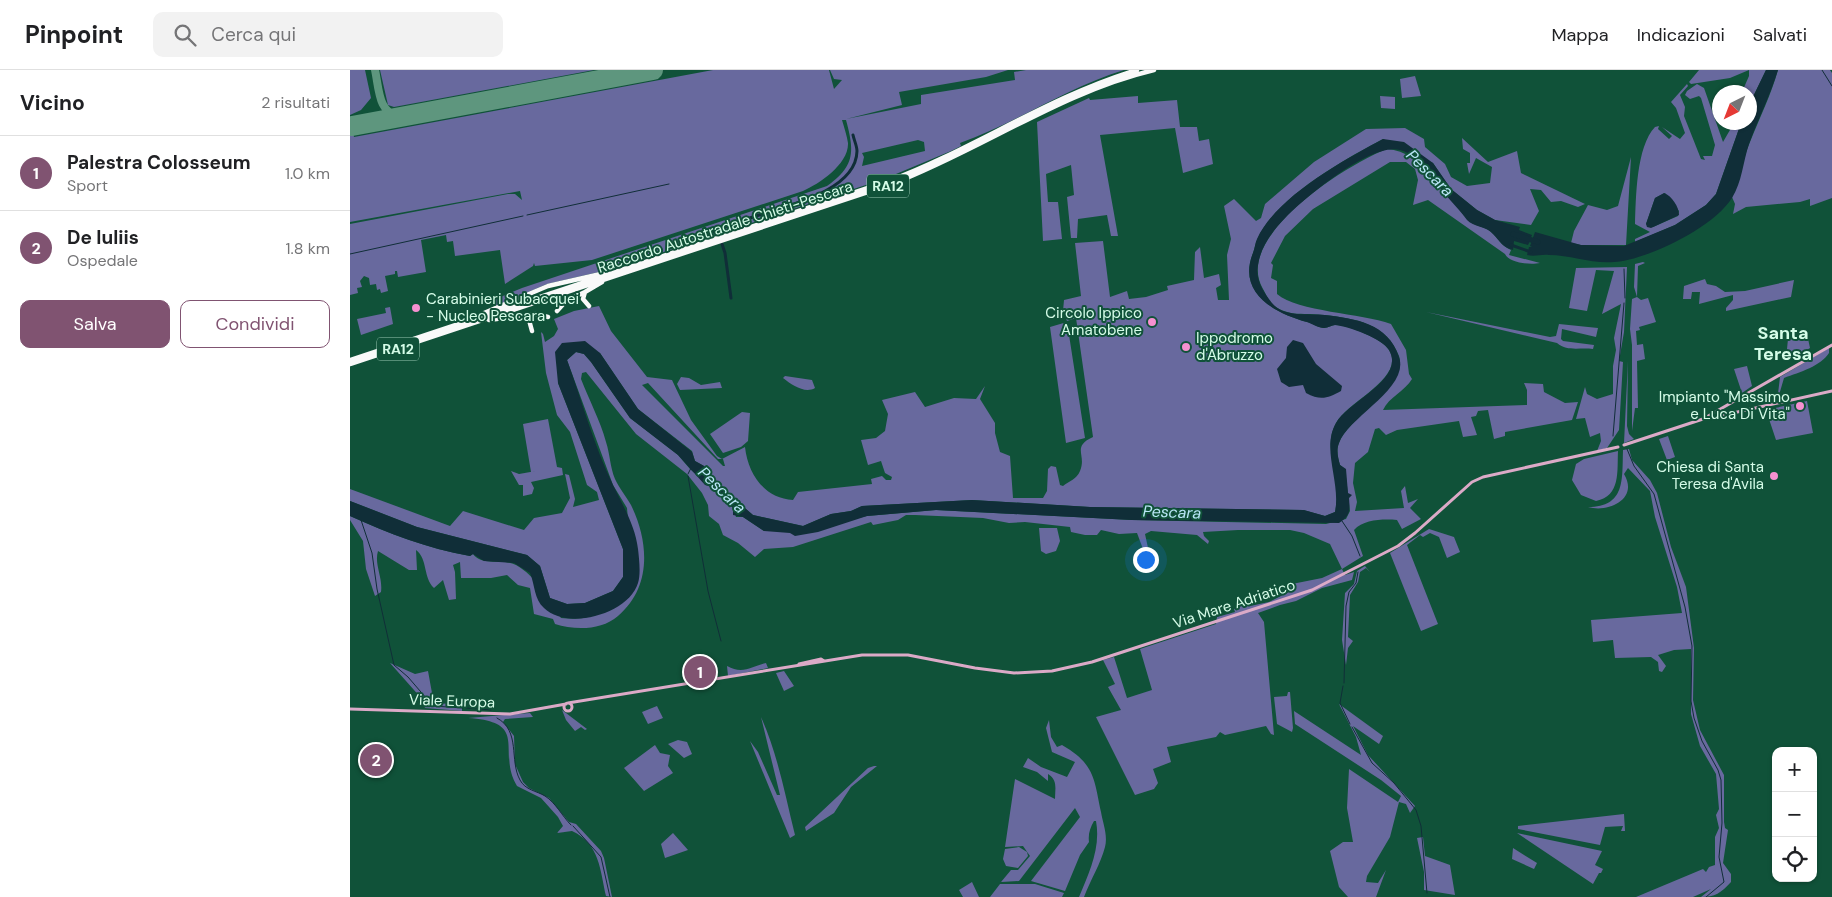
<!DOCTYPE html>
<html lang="it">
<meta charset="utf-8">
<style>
:root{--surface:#fff;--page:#f2f2f2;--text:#202124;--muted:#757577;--line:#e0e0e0;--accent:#805371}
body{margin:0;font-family:"DM Sans",sans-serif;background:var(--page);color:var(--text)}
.controls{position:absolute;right:15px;bottom:15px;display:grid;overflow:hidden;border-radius:10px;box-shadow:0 1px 4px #0004}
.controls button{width:45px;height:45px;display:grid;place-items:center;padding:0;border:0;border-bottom:1px solid var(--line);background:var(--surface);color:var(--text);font:25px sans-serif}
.compass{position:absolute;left:1362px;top:15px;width:45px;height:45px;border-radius:50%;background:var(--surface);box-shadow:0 1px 4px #0004;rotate:222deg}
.you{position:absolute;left:795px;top:489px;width:18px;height:18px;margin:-12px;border:4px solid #fff;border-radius:50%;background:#1a73e8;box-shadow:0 0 0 8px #1a73e833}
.badge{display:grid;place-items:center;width:32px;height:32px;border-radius:50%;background:var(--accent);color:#fff;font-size:16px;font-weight:700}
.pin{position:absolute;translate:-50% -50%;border:2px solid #fff;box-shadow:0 1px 5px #0006}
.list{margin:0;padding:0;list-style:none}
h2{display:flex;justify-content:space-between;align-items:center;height:65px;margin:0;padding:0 20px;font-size:21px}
h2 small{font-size:16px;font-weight:400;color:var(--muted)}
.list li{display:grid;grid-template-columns:32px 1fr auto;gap:15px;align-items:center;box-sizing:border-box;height:75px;padding:0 20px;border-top:1px solid var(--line)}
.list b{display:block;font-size:19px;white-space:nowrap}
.list p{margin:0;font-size:16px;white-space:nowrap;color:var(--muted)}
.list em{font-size:16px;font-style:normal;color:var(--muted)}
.actions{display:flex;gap:10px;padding:15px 20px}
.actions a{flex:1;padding:11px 0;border:1px solid var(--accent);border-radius:10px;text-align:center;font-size:18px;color:var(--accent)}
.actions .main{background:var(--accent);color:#fff}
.icon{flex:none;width:28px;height:28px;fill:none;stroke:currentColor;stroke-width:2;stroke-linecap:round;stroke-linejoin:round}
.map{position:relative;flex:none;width:1482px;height:827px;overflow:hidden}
header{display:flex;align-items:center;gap:30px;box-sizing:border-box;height:70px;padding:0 25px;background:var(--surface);border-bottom:1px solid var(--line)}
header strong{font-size:24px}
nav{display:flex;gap:28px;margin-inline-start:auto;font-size:18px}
.search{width:350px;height:45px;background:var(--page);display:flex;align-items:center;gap:12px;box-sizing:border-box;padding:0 18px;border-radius:10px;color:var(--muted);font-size:19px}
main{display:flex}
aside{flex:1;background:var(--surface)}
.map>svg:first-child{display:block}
.green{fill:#68699e;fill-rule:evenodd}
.water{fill:#102e38}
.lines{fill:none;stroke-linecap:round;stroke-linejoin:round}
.stream{stroke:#102e38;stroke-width:1}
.canal{stroke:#102e38;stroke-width:3}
.river{stroke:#102e38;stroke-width:5.5}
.taxiway{stroke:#5e967e;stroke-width:8}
.runway{stroke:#5e967e;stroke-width:20}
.secondary{stroke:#dbaac7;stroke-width:3}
.highway{stroke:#f9f9f9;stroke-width:4.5}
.poi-dot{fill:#f690d0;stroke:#105239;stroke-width:2}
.labels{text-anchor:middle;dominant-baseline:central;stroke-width:4;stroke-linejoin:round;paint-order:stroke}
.shield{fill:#105239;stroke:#9ac9b4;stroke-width:1}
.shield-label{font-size:14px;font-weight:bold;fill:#d5fce8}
.street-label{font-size:15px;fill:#d5fce8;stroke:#105239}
.poi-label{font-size:15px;fill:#d5fce8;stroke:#105239;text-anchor:end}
.water-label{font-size:16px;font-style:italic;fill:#b9e6f6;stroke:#105239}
.quarter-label{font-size:18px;font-weight:bold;fill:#d5fce8;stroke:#105239}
</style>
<header>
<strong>Pinpoint</strong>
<div class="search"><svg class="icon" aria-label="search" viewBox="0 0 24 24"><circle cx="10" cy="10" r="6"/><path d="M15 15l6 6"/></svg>Cerca qui</div>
<nav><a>Mappa</a><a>Indicazioni</a><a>Salvati</a></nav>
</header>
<main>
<aside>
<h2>Vicino<small>2 risultati</small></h2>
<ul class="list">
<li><span class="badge">1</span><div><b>Palestra Colosseum</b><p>Sport</p></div><em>1.0 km</em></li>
<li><span class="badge">2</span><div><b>De Iuliis</b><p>Ospedale</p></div><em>1.8 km</em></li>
</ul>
<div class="actions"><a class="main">Salva</a><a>Condividi</a></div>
</aside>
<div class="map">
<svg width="1482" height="827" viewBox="0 0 1482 827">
<rect width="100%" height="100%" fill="#105239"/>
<path class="green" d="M 0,0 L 15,0 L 21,28 L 11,40 L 0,45 Z
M 30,0 L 244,0 L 44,37 L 38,35 Z
M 363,0 L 479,0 L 484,19 L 492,10 L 484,9 L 480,0 L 658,0 L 636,7 L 549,22 L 552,35 L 496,49 L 571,34 L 571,25 L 665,10 L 664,2 L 676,0 L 774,0 C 715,18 667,53 610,73 L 611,76 L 601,81 L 534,109 L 262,199 L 197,214 L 146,236 L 141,231 L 172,218 L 477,116 C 506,96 504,80 496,50 L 492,50 C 494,57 497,66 498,73 C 499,94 469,114 453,121 L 242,190 L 185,196 L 184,193 L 183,196 L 155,214 L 150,180 L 105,186 L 103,171 L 97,172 L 96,165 L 71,170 L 76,202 L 48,207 L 47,201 L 45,201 L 45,204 L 35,206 L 38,221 L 31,223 L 30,219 L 27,220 L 26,214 L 20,215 L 19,208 L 14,206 L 10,211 L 12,217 L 7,218 L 8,223 L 0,225 L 0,154 L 158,124 L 165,124 L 172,130 L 170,121 L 0,152 L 0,50 L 4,67 ZM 568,70 L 574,72 L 575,81 L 512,96 L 514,87 L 512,83 Z
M 1349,0 L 1416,0 L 1400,33 L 1400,22 L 1392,22 L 1399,6 L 1399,0 L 1380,8 L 1341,14 L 1339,12 Z
M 1428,0 L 1480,0 L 1482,3 L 1482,128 L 1460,136 L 1460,129 L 1450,132 L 1396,137 L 1383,144 L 1385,134 L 1382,127 C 1391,109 1392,90 1400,72 C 1410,47 1421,25 1428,0 Z
M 1065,6 L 1071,26 L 1052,28 L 1050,9 Z
M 1337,14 L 1338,16 L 1330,25 L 1335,37 L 1334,46 L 1351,89 L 1355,90 L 1353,86 L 1362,86 L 1365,75 L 1351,28 L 1349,26 L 1340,29 L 1335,25 L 1337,21 L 1347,14 L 1354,18 L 1373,72 L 1384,53 L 1391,53 L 1366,124 L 1356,135 L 1325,155 L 1285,172 L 1285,169 L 1300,162 L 1285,154 C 1286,128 1286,77 1305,57 L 1309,56 L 1308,59 L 1319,69 L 1322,66 L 1312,57 L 1330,69 L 1335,63 L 1326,38 L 1321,32 ZM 1315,123 L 1329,141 L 1328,146 L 1303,157 L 1296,154 L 1305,128 Z
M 788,26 L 788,33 L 827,30 L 830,57 L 847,57 L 849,71 L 859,69 L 863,94 L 833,103 L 825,58 L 750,65 L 768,166 L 761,166 L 757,145 L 728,149 L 727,168 L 721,168 L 717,127 L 724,125 L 721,95 L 696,104 L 698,132 L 708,132 L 712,169 L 693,171 L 687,52 L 739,28 L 740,30 Z
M 1030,26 L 1045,27 L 1045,39 L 1031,38 Z
M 1055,58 L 1074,69 L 1075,77 L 1095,94 L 1101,107 L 1117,116 L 1140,113 L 1142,97 L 1126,88 L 1119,104 L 1117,93 L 1120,93 L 1120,83 L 1113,79 L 1112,68 L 1138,92 L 1167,81 L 1171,103 L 1235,134 L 1228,137 L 1211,131 L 1201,132 L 1191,120 L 1180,119 L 1189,141 L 1181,155 L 1145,150 L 1127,140 L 1101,119 L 1083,93 L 1033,69 C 993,90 927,127 908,168 C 905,173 905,178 903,183 C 887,222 924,243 957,252 C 962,253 969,258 974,258 C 978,258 982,255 985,255 C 998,255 1033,269 1039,280 C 1056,308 998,331 986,353 C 975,373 984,392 986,412 C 988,422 987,432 985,442 L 975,446 L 953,440 L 740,437 L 622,430 L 512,436 L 501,441 L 481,444 L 453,456 L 403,445 L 361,409 L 354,396 L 345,391 L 342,381 L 288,339 L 250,283 L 212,273 L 208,313 L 273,479 L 273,507 L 263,521 L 235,533 L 217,534 L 200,528 L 190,496 L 177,485 L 67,457 L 0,431 L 0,419 L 100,456 L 113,441 L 174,460 L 184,448 L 212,443 L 220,428 L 215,404 L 219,405 L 225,429 L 223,437 L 249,430 L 247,422 L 237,415 L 220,362 L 207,345 L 196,303 L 191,262 L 193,264 L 195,272 L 204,266 L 208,259 L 204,249 L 224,241 L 249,236 L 261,261 L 297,307 L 322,310 L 341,350 L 367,386 L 372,389 L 395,377 C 398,404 414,428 443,430 L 448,422 L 522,414 L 521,409 L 532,406 L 536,410 L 541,410 L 542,407 L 535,403 L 531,391 L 518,395 L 511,370 L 526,368 L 535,361 L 538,344 L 532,330 L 565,322 L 575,337 L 604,328 L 626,329 L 635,316 L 630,329 L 645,353 L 645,363 L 650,382 L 660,386 L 663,428 L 693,428 L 697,421 L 698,399 L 701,396 L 706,397 L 710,415 L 713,416 C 719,411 727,409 730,401 C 737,385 721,377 743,367 L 726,248 L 717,251 L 713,241 L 714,230 L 731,226 L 725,173 L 753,171 L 760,227 L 777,221 L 779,229 L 796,227 L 818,220 L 817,216 L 844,210 L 845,182 L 850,177 L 854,208 L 869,204 L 871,215 L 866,218 L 868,230 L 879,230 L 877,185 L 881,169 L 874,136 L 884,129 L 906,151 L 911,148 L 915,134 L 964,92 L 1016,59 ZM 298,313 L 368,389 L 373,389 L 375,396 L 373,396 L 292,315 Z
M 1037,79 C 1074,82 1095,124 1118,150 C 1123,156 1135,156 1141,162 C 1148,168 1151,176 1161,180 L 1159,185 L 1190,193 C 1180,195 1159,193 1155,184 L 1078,130 L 1063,135 L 1068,110 L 1065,99 L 1056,92 L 1040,92 L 963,139 L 935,166 L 921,193 L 923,195 L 921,208 L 927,211 L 927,224 C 948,242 1011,243 1041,254 L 1056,280 L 1059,304 L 1062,309 C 1055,321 1039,327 1033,340 L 1177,335 L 1177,320 L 1174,313 L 1193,314 L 1194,322 L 1215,333 L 1228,332 L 1222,350 L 1155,362 L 1155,366 L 1144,369 L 1138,340 L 1128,341 L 1126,346 L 1121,347 L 1127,365 L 1113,367 L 1109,351 L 1047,360 L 1036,365 L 1029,358 L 1025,359 L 1018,382 L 1005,393 L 1003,413 L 1007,432 L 1005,441 L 1054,438 L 1051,421 L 1055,416 L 1058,433 L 1068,429 L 1060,438 L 1071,449 L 1052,459 L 1047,450 C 1034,449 1014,449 1004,460 L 1013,486 L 992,499 L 995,505 L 1004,502 L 1002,510 L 972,518 L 946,531 L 930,535 L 908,543 L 914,552 L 924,665 L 921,664 L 916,656 L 875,665 L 870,662 L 866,667 L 817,677 L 821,692 L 803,699 L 808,713 L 804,719 L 785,725 L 746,647 L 771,640 L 758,617 L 765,614 L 753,590 L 764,587 L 777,628 L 802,620 L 790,579 L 866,554 L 867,547 L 885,542 L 884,539 L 891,536 L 889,530 L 900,536 L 919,532 L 939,522 L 937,515 L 972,508 L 992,499 L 980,474 L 954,463 L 940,460 L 888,460 L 853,462 L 854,466 L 859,471 L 858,474 L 847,465 L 801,461 L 795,464 L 800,487 L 796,487 L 787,463 L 769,464 L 751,460 L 747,465 L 735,465 L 721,462 L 720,457 L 675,452 L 659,453 L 633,448 L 565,445 L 556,445 L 548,450 L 523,455 L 521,452 L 443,477 L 414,479 L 405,487 L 388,473 L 373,465 L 369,454 L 359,446 L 358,435 L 352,423 L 337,404 L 286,364 L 236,302 L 232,303 L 231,309 C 239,330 250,350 256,372 C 260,384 260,397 265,409 C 269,418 276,426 281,435 C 299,472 302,517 268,546 C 251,561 224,560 205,554 L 203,549 L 184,544 L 180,518 L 168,515 L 157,505 L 141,508 L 111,508 L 110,492 L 103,495 L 105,502 L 106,529 L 99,530 L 93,510 L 84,518 C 73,508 78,489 66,480 L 67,500 L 59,500 L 28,481 C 24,495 33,507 31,522 L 25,526 L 16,499 L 13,471 L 0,450 L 0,446 C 40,464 76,478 120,486 L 123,484 C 133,497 154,488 166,495 C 186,506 198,529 211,548 C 246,552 257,539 284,520 L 277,438 L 263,415 L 217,290 L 226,282 L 234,284 L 241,292 L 280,348 L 328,385 L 340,399 L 383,438 L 386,447 L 393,447 L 414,461 L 495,451 L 517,446 L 586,440 L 782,450 L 976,454 L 996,449 L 1000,441 L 995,399 L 990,395 C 988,388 986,380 989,373 C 997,348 1059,316 1049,286 C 1037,254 1005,248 974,245 C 957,243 938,247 923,235 C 919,232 916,224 913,219 C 882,167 997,94 1037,79 Z
M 1281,87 L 1276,175 L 1231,175 L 1221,173 L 1224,161 L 1238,135 L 1257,140 L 1268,136 Z
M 1293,192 L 1295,193 L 1288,196 L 1287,227 L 1291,230 L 1298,228 L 1306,252 L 1289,257 L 1290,260 L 1286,261 L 1287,275 L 1293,274 L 1295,289 L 1287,291 L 1288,338 L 1285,338 L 1282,361 L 1282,275 L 1280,259 L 1282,229 L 1287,227 L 1284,217 L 1285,194 Z
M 1277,197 L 1274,262 L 1269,291 L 1273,292 L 1269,360 L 1257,378 L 1247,381 L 1251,371 L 1250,363 L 1240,367 L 1235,348 L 1226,349 L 1235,317 L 1237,324 L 1247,329 L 1263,324 L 1263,296 L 1266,280 L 1264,268 L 1271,234 L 1252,244 L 1264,201 L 1246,200 L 1237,241 L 1219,238 L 1226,198 Z
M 1355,209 L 1357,214 L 1366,216 L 1375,222 L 1395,221 L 1444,210 L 1441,227 L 1376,241 L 1376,238 L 1383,230 L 1383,225 L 1349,234 L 1350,222 L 1342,222 L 1341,229 L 1333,229 L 1334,216 Z
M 40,237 L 43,254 L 11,265 L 7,249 L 36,243 L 35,238 Z
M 1076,242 L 1200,267 L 1206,266 L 1209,254 L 1248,258 L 1246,267 L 1212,259 L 1211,269 L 1213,271 L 1244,275 L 1243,279 C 1230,277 1218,282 1207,273 Z
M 717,252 L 735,368 L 716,373 L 700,257 Z
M 1457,264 L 1460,278 L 1444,288 L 1436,289 L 1438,269 Z
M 1479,278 L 1479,283 C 1471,296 1450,302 1434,308 L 1427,332 L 1430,307 Z
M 1278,291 L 1277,356 L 1279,364 L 1284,369 L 1274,373 Z
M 1397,296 L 1402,316 L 1392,323 L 1384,299 Z
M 435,306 L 462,310 L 465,318 C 455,324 442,315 433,308 Z
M 331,307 L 339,308 L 351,315 L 370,312 L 372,318 L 330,320 L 327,314 Z
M 1457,331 L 1463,363 L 1426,370 L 1416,340 Z
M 392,342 L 400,343 L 398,371 L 391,377 L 373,383 L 360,364 Z
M 198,349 L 207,397 L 212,398 L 213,405 L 181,412 L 184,418 L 182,424 L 173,426 L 173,415 L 169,415 L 161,401 L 169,404 L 186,401 L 181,402 L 173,354 Z
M 1318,366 L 1325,387 L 1317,390 L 1309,369 Z
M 1279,379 L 1282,390 L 1300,410 L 1307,423 L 1321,477 L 1336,517 L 1344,578 L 1343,630 L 1350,660 L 1374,705 L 1374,752 L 1375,758 L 1378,760 L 1373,793 L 1381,804 L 1381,812 C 1371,823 1365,827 1351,827 L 1361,819 L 1343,827 L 1286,827 L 1353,799 L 1356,802 L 1359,797 L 1365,795 L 1365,767 L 1369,758 L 1366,745 L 1369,739 L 1366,704 L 1350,676 L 1341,644 L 1341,579 L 1324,580 L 1308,585 L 1316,596 L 1312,602 L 1309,601 L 1308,592 L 1301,587 L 1265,588 L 1263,570 L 1243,572 L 1241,550 L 1332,543 L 1327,517 L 1305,447 L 1300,421 L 1278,398 L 1274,404 C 1289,429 1259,443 1238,437 C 1276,437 1272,409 1273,380 Z
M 1268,381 C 1267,401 1271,426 1246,431 L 1231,425 L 1222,410 L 1226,394 L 1234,389 Z
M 689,458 L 707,458 L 710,471 L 706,481 L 696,484 L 691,481 Z
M 1079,459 L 1104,467 L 1110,482 L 1097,488 L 1089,467 L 1080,463 L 1073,467 L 1070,465 L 1057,475 L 1088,554 L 1071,561 L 1040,483 Z
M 1015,496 L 1020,502 L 1016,498 L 1010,502 L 1008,512 L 1000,525 L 998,567 L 1003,571 L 998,578 L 996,595 L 992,570 L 995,523 L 1004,514 L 1007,501 Z
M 40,593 L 65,604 L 78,601 L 84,634 L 112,633 L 112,641 L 75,638 L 72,629 Z
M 416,593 L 418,598 L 378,606 L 377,596 C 393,605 402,596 416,593 Z
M 434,601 L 444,616 L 434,621 L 426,603 Z
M 938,622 L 940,622 L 943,658 L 942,662 L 927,654 L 924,627 L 937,626 Z
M 989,634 L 1033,666 L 1029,674 L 1003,656 L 1018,685 L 1065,736 L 1060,743 L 1056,734 L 1049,732 L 1040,767 L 1017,806 L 1016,812 L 1028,813 L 1036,800 L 1026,827 L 998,827 L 989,817 L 980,781 L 993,772 L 1003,772 L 997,738 L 999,699 L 1048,732 L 1051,726 L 1031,710 L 945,654 L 944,641 L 1011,685 L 1006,667 Z
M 307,636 L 313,648 L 298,654 L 292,642 Z
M 212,640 L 237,659 L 235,660 L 231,657 L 225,661 L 216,650 Z
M 180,643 L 183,647 L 155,649 L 153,652 L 164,666 L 165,694 L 173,712 L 179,718 L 199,728 L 219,752 L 226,754 L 251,781 L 254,788 L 262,827 L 256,826 C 250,800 250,774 222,761 L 207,763 L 213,756 L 208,747 L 191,728 L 167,716 C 146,681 181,652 118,648 Z
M 411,647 C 428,685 435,725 445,765 L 440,768 L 400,671 L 408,682 L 427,725 L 430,725 Z
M 699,650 L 701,667 L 707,677 L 712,675 C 745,694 744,709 751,742 C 753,754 758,765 755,777 C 751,793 740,811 734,827 L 729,827 C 739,803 751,778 746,751 L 744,751 C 740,758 738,764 739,772 L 730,785 L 715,821 L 681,811 L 730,747 L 725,738 L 669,811 L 651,812 L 661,800 L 668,800 L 680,786 L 673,776 L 655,777 L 665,709 L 705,729 C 705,719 708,710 698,704 L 698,711 L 687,702 L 673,697 L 678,688 L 691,697 L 717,707 L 725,692 L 702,682 L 696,658 Z
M 328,670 L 337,672 L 342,684 L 334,688 L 318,674 Z
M 305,675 L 310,683 L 320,685 L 318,696 L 323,703 L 294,721 L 274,698 Z
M 524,696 L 527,696 L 501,717 L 484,743 L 456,761 L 455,757 L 518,698 Z
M 1274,744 L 1275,761 L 1271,761 L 1273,756 L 1255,757 L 1250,775 L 1168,759 L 1168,756 Z
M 323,763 L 338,780 L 315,788 L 311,774 Z
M 1167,763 L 1252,781 L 1245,795 L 1253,799 L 1251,803 L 1249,803 L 1243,814 Z
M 1073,767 L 1075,786 L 1100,795 L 1105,825 L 1074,820 L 1074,802 L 1067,768 Z
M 669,777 L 677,782 L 678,786 L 668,798 L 656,796 L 653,789 L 655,779 Z
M 1163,778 L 1187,793 L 1184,799 L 1162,789 Z
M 622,812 L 629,827 L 613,827 L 609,820 Z
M 650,814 L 685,814 L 714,823 L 712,827 L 640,827 Z"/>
<path class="water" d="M 1416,0 L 1428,0 C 1420,26 1408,49 1399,74 C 1393,92 1392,112 1382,128 C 1363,158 1297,190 1264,192 C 1242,194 1221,185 1199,185 C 1191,184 1185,187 1177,185 L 1179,177 L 1182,177 L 1180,176 L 1185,162 L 1231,175 L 1274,176 L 1325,155 L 1356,135 L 1366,124 L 1391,53 L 1400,52 L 1400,33 Z
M 1033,69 L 1054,72 L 1083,93 L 1101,119 L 1127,140 L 1145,150 L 1170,157 L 1169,160 L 1182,165 L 1180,170 L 1170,167 L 1180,171 L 1178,175 L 1164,171 L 1163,180 C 1152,177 1150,171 1143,164 C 1137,156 1123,157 1117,150 C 1111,141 1102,133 1095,124 C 1083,108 1071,86 1050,80 C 1021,72 956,127 936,147 C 923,160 910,178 908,195 C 905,209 913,222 922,233 C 934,248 958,243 975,245 C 1006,249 1038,253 1049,287 C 1060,318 998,347 989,373 C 986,380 988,388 990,395 L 996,399 L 998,423 L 1002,425 L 999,428 C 1000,441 1000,446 989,453 L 782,450 L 586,440 L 517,446 L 468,462 L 445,466 L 440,463 L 414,461 L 393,447 L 383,445 L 383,438 L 362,417 L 355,415 L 328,385 L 280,348 L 241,292 L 234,284 L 226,282 L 217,290 C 232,331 244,376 263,415 C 273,436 285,455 288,479 C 289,488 291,504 288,513 C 279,544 217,561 194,538 C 184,529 185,515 180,503 L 164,493 L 134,491 L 123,484 L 120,486 C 76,478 40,464 0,446 L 0,431 L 67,457 L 177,485 L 190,496 L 200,528 L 217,534 L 235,533 L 263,521 L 273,507 L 273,479 L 208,313 L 205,282 L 212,273 L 235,271 L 250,283 L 288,339 L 342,382 L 345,391 L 354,396 L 361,409 L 403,445 L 453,456 L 481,444 L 501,441 L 512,436 L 622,430 L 740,437 L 954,440 L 975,446 L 985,442 C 991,412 971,379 986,353 C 998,331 1056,309 1039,280 C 1033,269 998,256 985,255 C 982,255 978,258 974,258 C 969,258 962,254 957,252 C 924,243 887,223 903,183 C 905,178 905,173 907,169 C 926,127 994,90 1033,69 Z
M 1314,123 C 1322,126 1329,137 1329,145 L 1301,158 L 1297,157 L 1296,154 L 1305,128 Z
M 943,270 L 953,273 L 966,294 L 992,316 L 991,321 C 978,328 971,331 956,323 L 953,315 L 939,317 L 931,312 L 927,299 L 936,288 L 937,277 Z"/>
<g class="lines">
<path class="stream" d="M 1472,0 L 1482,16
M 177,145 L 319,114
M 0,184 L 173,146
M 1274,199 L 1275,228
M 1263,366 L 1274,233
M 1277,379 L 1284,396 L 1304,424 L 1335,537 L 1342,576 L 1341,631 L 1344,648 L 1352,671 L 1368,700 L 1371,710 L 1372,753 L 1369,787 L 1374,812 L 1356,827
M 338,404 L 341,398
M 338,406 L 358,521 L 371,571
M 11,450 L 22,483 L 27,519 L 44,595 L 58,607 L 83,636 L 113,638
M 992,451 L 1002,466 L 1010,486
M 994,613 L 996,536 L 999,522 L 1006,513 L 1008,502
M 993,616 L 990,633 L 1000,654
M 116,638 L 141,640
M 147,648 C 171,661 159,690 170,710 C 175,720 187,721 195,726 C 206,733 212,746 221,755
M 1002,657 L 1022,693 L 1044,713 L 1066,740 L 1071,756 L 1077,823
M 223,756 L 251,787 L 260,827"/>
<path class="canal" d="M 364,162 C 398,141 506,132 507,81 C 507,76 504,70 503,65
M 372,174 L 375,183 L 381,228
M 1161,175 L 1181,182"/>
<path class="river" d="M 1163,164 L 1188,172"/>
<path class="taxiway" d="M 25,0 C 29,18 28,44 50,47"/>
<path class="runway" d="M 2,56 L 303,0"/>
<path class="secondary" d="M 1356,349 L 1482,321
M 1274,375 L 1353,349 L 1482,275
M 449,594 L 471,589 L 474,591
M 218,633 L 512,585 L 558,585 L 625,598 L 664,603 L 702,601 L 742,592 L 962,520 L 1048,476 L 1065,463 L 1122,412 L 1133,407 L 1268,377
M214 637a4 4 0 1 1 8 0a4 4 0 1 1-8 0Z
M 0,639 L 160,644 L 216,634"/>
<path class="highway" d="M 239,236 L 233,229 L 235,222 L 252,212
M 207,241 L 216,231 L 235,222
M 134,243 L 198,216 L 255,203
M 171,246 L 179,250 L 182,261
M 139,250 L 185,244 L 198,247
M 0,290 L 539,111 C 624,79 700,26 787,0
M 0,294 L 542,114 C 631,80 711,22 804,0"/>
</g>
<g class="poi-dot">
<circle cx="66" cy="238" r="5"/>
<circle cx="802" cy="252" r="5"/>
<circle cx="836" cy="277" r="5"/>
<circle cx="1450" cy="336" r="5"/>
<circle cx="1424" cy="406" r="5"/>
</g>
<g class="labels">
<g class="shield">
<rect x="517" y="104.5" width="42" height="23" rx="4"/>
<rect x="27" y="267.5" width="42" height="23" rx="4"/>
</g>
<g class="shield-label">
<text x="538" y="116">RA12</text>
<text x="48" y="279">RA12</text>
</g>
<g class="street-label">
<text transform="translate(375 157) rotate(-18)">Raccordo Autostradale Chieti-Pescara</text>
<text transform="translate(884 534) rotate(-18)">Via Mare Adriatico</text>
<text transform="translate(102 631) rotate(2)">Viale Europa</text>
</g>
<g class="poi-label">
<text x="76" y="229" text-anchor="start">Carabinieri Subacquei<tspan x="76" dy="17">- Nucleo Pescara</tspan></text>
<text x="792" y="243">Circolo Ippico<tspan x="792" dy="17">Amatobene</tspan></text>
<text x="846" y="268" text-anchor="start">Ippodromo<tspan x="846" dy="17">d'Abruzzo</tspan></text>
<text x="1440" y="327">Impianto "Massimo<tspan x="1440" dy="17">e Luca Di Vita"</tspan></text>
<text x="1414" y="397">Chiesa di Santa<tspan x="1414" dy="17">Teresa d'Avila</tspan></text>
</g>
<g class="water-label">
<text transform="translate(1080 103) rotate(45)">Pescara</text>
<text transform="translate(372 420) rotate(44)">Pescara</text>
<text transform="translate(822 442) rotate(2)">Pescara</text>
</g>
<g class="quarter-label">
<text x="1433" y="263">Santa<tspan x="1433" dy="21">Teresa</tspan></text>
</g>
</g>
</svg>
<div class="controls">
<button>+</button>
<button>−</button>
<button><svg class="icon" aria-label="locate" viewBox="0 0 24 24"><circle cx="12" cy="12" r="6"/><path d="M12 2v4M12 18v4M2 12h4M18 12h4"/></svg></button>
</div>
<svg class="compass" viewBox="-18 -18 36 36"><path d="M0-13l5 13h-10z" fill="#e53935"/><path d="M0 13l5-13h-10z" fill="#757577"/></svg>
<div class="you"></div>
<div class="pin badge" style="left:350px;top:602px">1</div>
<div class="pin badge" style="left:26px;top:690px">2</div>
</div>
</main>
